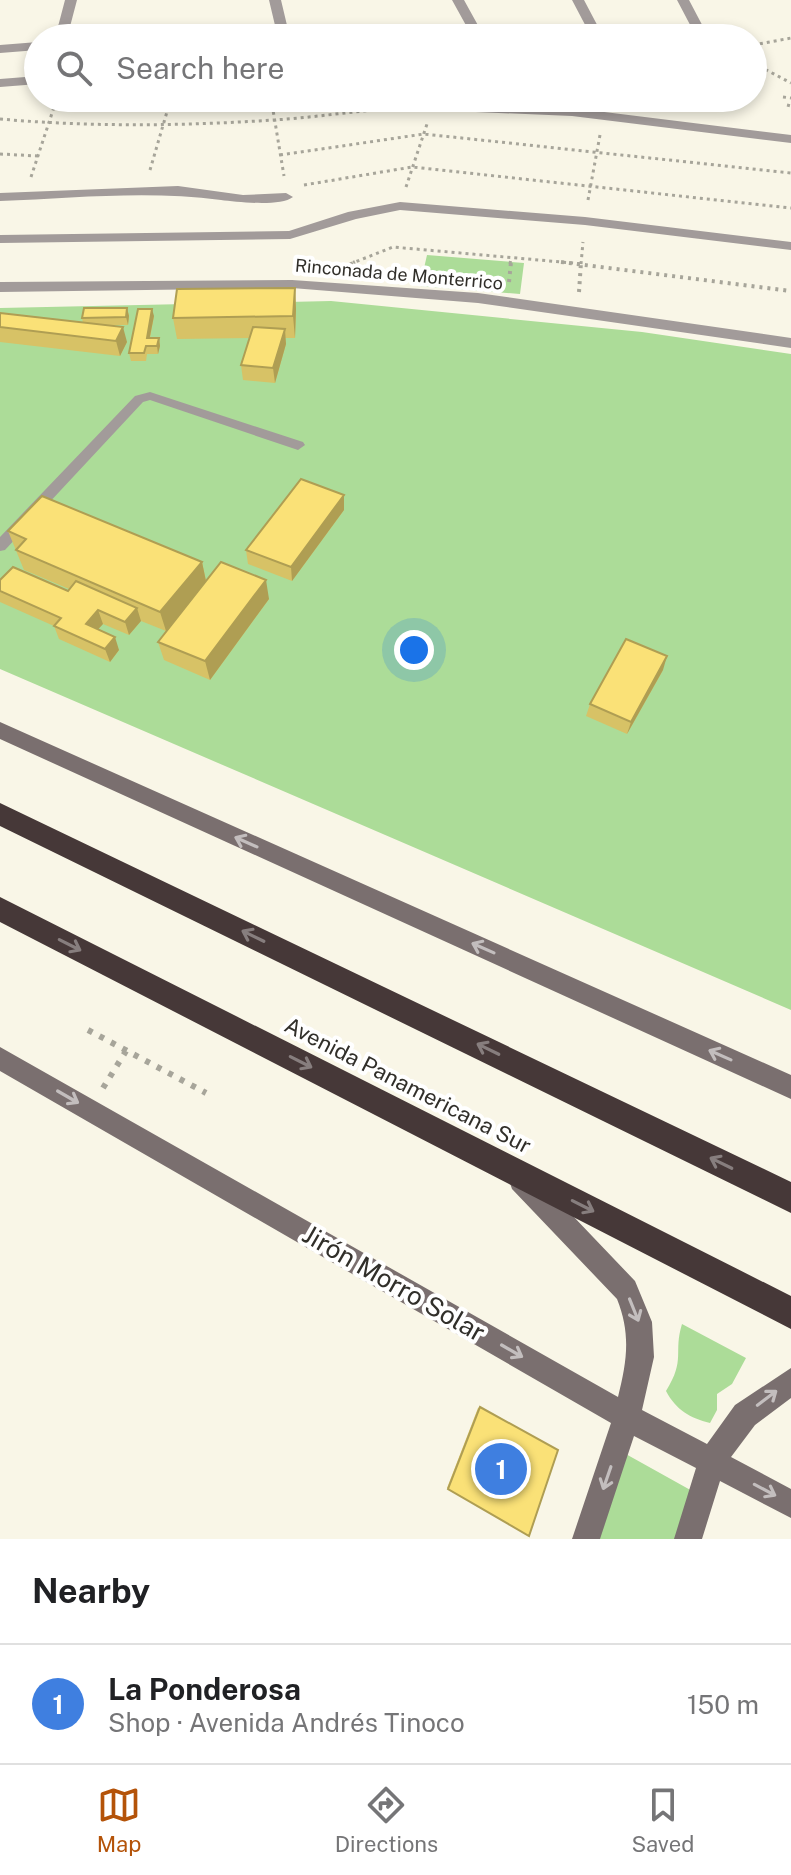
<!DOCTYPE html>
<meta charset="utf-8">
<style>
:root{--surface:#fff;--page:#f6f6f6;--text:#202124;--muted:#757577;--line:#e0e0e0;--accent:#b45309}
body{margin:0;font-family:"Public Sans",sans-serif;background:var(--page);color:var(--text)}
.you{position:absolute;left:414px;top:650px;width:28px;height:28px;margin:-20px;border:6px solid #fff;border-radius:50%;background:#1a73e8;box-shadow:0 0 0 12px #1a73e833}
.badge{display:grid;place-items:center;width:52px;height:52px;border-radius:50%;background:var(--accent);color:#fff;font-size:26px;font-weight:700}
.pin{position:absolute;translate:-50% -50%;border:4px solid #fff;box-shadow:0 2px 8px #0006}
.list{margin:0;padding:0;list-style:none}
h2{display:flex;justify-content:space-between;align-items:center;height:104px;margin:0;padding:0 32px;font-size:34px}
h2 small{font-size:26px;font-weight:400;color:var(--muted)}
.list li{display:grid;grid-template-columns:52px 1fr auto;gap:24px;align-items:center;box-sizing:border-box;height:120px;padding:0 32px;border-top:2px solid var(--line)}
.list b{display:block;font-size:30px;white-space:nowrap}
.list p{margin:0;font-size:26px;white-space:nowrap;color:var(--muted)}
.list em{font-size:26px;font-style:normal;color:var(--muted)}
.icon{flex:none;width:44px;height:44px;fill:none;stroke:currentColor;stroke-width:2;stroke-linecap:round;stroke-linejoin:round}
.map{position:relative;flex:none;width:791px;height:1539px;overflow:hidden}
.search{position:absolute;background:var(--surface);box-shadow:0 4px 12px #0003;left:24px;right:24px;top:24px;height:88px;display:flex;align-items:center;gap:20px;box-sizing:border-box;padding:0 28px;border-radius:44px;color:var(--muted);font-size:30px}
.sheet{height:224px;background:var(--surface)}
nav{display:flex;justify-content:space-around;align-items:center;box-sizing:border-box;height:112px;border-top:2px solid var(--line);background:var(--surface);font-size:22px;color:var(--muted)}
nav a{display:grid;justify-items:center;gap:4px}
nav .on{color:var(--accent)}
.map>svg:first-child{display:block}
.green{fill:#acdc98}
.lines{fill:none;stroke-linecap:round;stroke-linejoin:round}
.path-far2{stroke:#a7a59a;stroke-width:3;stroke-dasharray:3 4;stroke-linecap:butt}
.path-far1{stroke:#a7a59a;stroke-width:4;stroke-dasharray:3 5;stroke-linecap:butt}
.path{stroke:#a7a59a;stroke-width:6;stroke-dasharray:5 8;stroke-linecap:butt}
.lane{fill:#a29b9a;fill-rule:evenodd}
.street{fill:#a29b9a;fill-rule:evenodd}
.secondary{fill:#7a6f6f;fill-rule:evenodd}
.highway{fill:#463838;fill-rule:evenodd}
.wall{fill:#d7c266}
.shaded-wall{fill:#af9e53}
.building{fill:#fae177;stroke:#af9e53;stroke-width:2}
.oneway{stroke:#c3bebe}
.oneway2{stroke:#877e7e}
.labels{text-anchor:middle;dominant-baseline:central;stroke-width:8;stroke-linejoin:round;paint-order:stroke}
.far-street-label{font-size:18px;fill:#312f2a;stroke:#fff}
.street-label{font-size:22px;fill:#312f2a;stroke:#fff}
.near-street-label{font-size:26px;fill:#312f2a;stroke:#fff}
</style>
<div class="map">
<svg width="791" height="1539" viewBox="0 0 791 1539">
<rect width="100%" height="100%" fill="#f9f6e7"/>
<path class="green" d="M 427,255 L 524,263 L 520,294 L 420,286 Z
M 331,301 L 642,332 L 791,354 L 791,1010 L 0,669 L 0,308 Z
M 682,1324 L 746,1358 L 732,1384 L 717,1394 L 717,1410 L 710,1423 C 690,1418 676,1410 666,1391 C 686,1359 673,1353 682,1324 Z
M 624,1453 L 694,1492 L 680,1539 L 595,1539 Z"/>
<g class="lines">
<path class="path-far2" d="M 753,45 L 791,38
M 753,63 L 791,83
M 783,97 L 791,98
M 271,98 L 284,176
M 787,105 L 791,106
M 0,119 C 91,127 183,126 274,120 C 321,117 367,109 414,107
M 0,154 L 38,156
M 280,155 L 424,134 L 791,173
M 150,170 L 171,98
M 31,177 L 57,98
M 304,185 L 412,167 L 791,208
M 406,187 L 427,124
M 588,200 L 600,135
M 350,264 L 393,247 L 583,264
M 510,264 L 511,258
M 581,264 L 583,242"/>
<path class="path-far1" d="M 561,262 L 791,291
M 346,266 L 355,262
M 509,282 L 511,262
M 579,292 L 581,262"/>
<path class="path" d="M 88,1030 L 206,1093
M 103,1088 L 126,1051"/>
<path class="lane" d="M 150,392 L 303,442 L 305,445 L 298,450 L 150,400 L 143,402 L 5,550 L 0,551 L 0,537 L 135,396 Z"/>
<path class="street" d="M 65,0 L 77,0 L 67,38 L 55,38 Z
M 269,0 L 281,0 L 290,38 L 278,38 Z
M 452,0 L 464,0 L 485,38 L 473,38 Z
M 572,0 L 584,0 L 604,38 L 592,38 Z
M 677,0 L 689,0 L 709,38 L 697,38 Z
M 38,42 L 38,50 L 0,53 L 0,45 Z
M 38,76 L 38,84 L 0,87 L 0,79 Z
M 434,103 L 572,108 L 791,135 L 791,143 L 572,116 L 430,110 L 430,104 Z
M 178,186 L 243,195 L 286,193 L 293,197 C 280,207 238,202 221,200 C 148,190 73,198 0,201 L 0,193 Z
M 400,202 L 585,217 L 791,242 L 791,250 L 585,225 L 400,210 L 356,219 L 290,239 L 0,243 L 0,235 L 289,231 L 348,212 Z
M 292,280 L 478,293 L 791,338 L 791,348 L 478,303 L 292,288 L 0,292 L 0,282 Z"/>
<path class="secondary" d="M 0,722 L 791,1075 L 791,1099 L 0,739 Z
M 0,1047 L 618,1397 C 627,1361 631,1334 617,1299 L 512,1189 L 509,1180 L 512,1171 L 521,1168 L 530,1171 L 635,1281 L 652,1322 L 654,1357 L 642,1410 L 707,1444 L 735,1405 L 791,1368 L 791,1398 L 755,1425 L 731,1457 L 791,1489 L 791,1518 L 720,1481 L 702,1539 L 674,1539 L 696,1468 L 634,1436 L 600,1539 L 572,1539 L 611,1423 L 0,1071 Z"/>
<path class="highway" d="M 0,803 L 791,1182 L 791,1213 L 0,826 Z
M 0,897 L 791,1296 L 791,1329 L 0,922 Z"/>
</g>
<path class="wall" d="M 295,288 L 296,309 L 295,338 L 285,338 L 286,344 L 275,383 L 243,380 L 241,365 L 250,338 L 177,339 L 173,318 Z
M 127,308 L 129,316 L 128,325 L 106,325 L 127,342 L 120,356 L 0,342 L 0,313 L 83,323 L 82,318 Z
M 154,316 L 150,338 L 159,338 L 160,346 L 158,354 L 147,354 L 146,361 L 131,361 L 129,353 Z
M 344,510 L 292,581 L 248,564 L 246,550 Z
M 8,531 L 202,562 L 206,581 L 269,599 L 210,680 L 164,660 L 158,642 L 166,631 L 141,621 L 129,635 L 103,624 L 98,629 L 119,650 L 110,662 L 59,639 L 54,626 L 0,602 L 0,580 L 68,591 L 69,589 L 24,570 Z
M 663,670 L 627,734 L 586,716 L 590,704 Z
M 480,1407 L 529,1536 L 447,1488 L 478,1408 Z"/>
<path class="shaded-wall" d="M 295,288 L 296,309 L 295,338 L 293,316 Z
M 127,308 L 129,316 L 128,325 L 126,317 Z
M 152,309 L 154,316 L 148,346 L 147,338 Z
M 123,327 L 127,342 L 120,356 L 116,341 Z
M 285,329 L 286,344 L 275,383 L 273,368 Z
M 159,338 L 160,346 L 158,354 L 157,346 Z
M 344,495 L 344,510 L 292,581 L 291,567 Z
M 202,562 L 206,581 L 166,631 L 160,612 Z
M 266,580 L 269,599 L 210,680 L 205,661 Z
M 137,608 L 141,621 L 129,635 L 125,622 Z
M 98,610 L 103,624 L 91,637 L 86,624 Z
M 115,637 L 119,650 L 110,662 L 105,649 Z
M 667,656 L 663,670 L 627,734 L 631,722 Z"/>
<path class="building" d="M 295,288 L 293,316 L 173,318 L 177,289 Z
M 84,308 L 127,308 L 126,317 L 82,318 Z
M 138,309 L 152,309 L 147,338 L 159,338 L 157,346 L 146,346 L 144,353 L 129,353 Z
M 0,313 L 123,327 L 116,341 L 0,327 Z
M 253,327 L 285,329 L 273,368 L 241,365 Z
M 301,479 L 344,495 L 291,567 L 246,550 Z
M 42,496 L 202,562 L 160,612 L 16,550 L 26,539 L 8,531 Z
M 221,562 L 266,580 L 205,661 L 158,642 Z
M 13,567 L 68,591 L 76,581 L 137,608 L 125,622 L 98,610 L 86,624 L 115,637 L 105,649 L 54,626 L 61,618 L 0,591 L 0,580 Z
M 626,639 L 667,656 L 631,722 L 590,704 Z
M 480,1407 L 558,1450 L 529,1536 L 448,1489 Z"/>
<defs><path id="oneway-shaft" d="M-6 0H5M1.5-3L5.5 0L1.5 3" fill="none" stroke-width="1.6" stroke-linecap="round" stroke-linejoin="round" transform="scale(2)"/></defs>
<g class="oneway">
<use href="#oneway-shaft" transform="translate(246 842) rotate(-156)"/>
<use href="#oneway-shaft" transform="translate(483 948) rotate(-156)"/>
<use href="#oneway-shaft" transform="translate(720 1055) rotate(-156)"/>
<use href="#oneway-shaft" transform="translate(68 1097) rotate(30)"/>
<use href="#oneway-shaft" transform="translate(634 1310) rotate(68)"/>
<use href="#oneway-shaft" transform="translate(512 1351) rotate(30)"/>
<use href="#oneway-shaft" transform="translate(767 1398) rotate(-37)"/>
<use href="#oneway-shaft" transform="translate(607 1478) rotate(109)"/>
<use href="#oneway-shaft" transform="translate(765 1490) rotate(28)"/>
</g>
<g class="oneway2">
<use href="#oneway-shaft" transform="translate(253 936) rotate(-154)"/>
<use href="#oneway-shaft" transform="translate(70 945) rotate(27)"/>
<use href="#oneway-shaft" transform="translate(488 1049) rotate(-154)"/>
<use href="#oneway-shaft" transform="translate(301 1062) rotate(27)"/>
<use href="#oneway-shaft" transform="translate(721 1163) rotate(-154)"/>
<use href="#oneway-shaft" transform="translate(583 1206) rotate(27)"/>
</g>
<g class="labels">
<g class="far-street-label">
<text transform="translate(399 274) rotate(5)">Rinconada de Monterrico</text>
</g>
<g class="street-label">
<text transform="translate(408 1085) rotate(27)">Avenida Panamericana Sur</text>
</g>
<g class="near-street-label">
<text transform="translate(394 1283) rotate(30)">Jirón Morro Solar</text>
</g>
</g>
</svg>
<div class="you"></div>
<div class="pin badge" style="left:501px;top:1469px;background:#3f7fe0">1</div>
<div class="search"><svg class="icon" aria-label="search" viewBox="0 0 24 24"><circle cx="10" cy="10" r="6"/><path d="M15 15l6 6"/></svg>Search here</div>
</div>
<section class="sheet">
<h2>Nearby<small></small></h2>
<ul class="list">
<li><span class="badge" style="background:#3f7fe0">1</span><div><b>La Ponderosa</b><p>Shop · Avenida Andrés Tinoco</p></div><em>150 m</em></li>
</ul>
</section>
<nav>
<a class="on"><svg class="icon" aria-label="map" viewBox="0 0 24 24"><path d="M3 6l6-2 6 2 6-2v14l-6 2-6-2-6 2zM9 4v14M15 6v14"/></svg>Map</a>
<a><svg class="icon" aria-label="directions" viewBox="0 0 24 24"><path d="M12 3l9 9-9 9-9-9zM9 14v-3h6M13 9l2 2-2 2"/></svg>Directions</a>
<a><svg class="icon" aria-label="saved" viewBox="0 0 24 24"><path d="M7 4h10v16l-5-4-5 4z"/></svg>Saved</a>
</nav>
